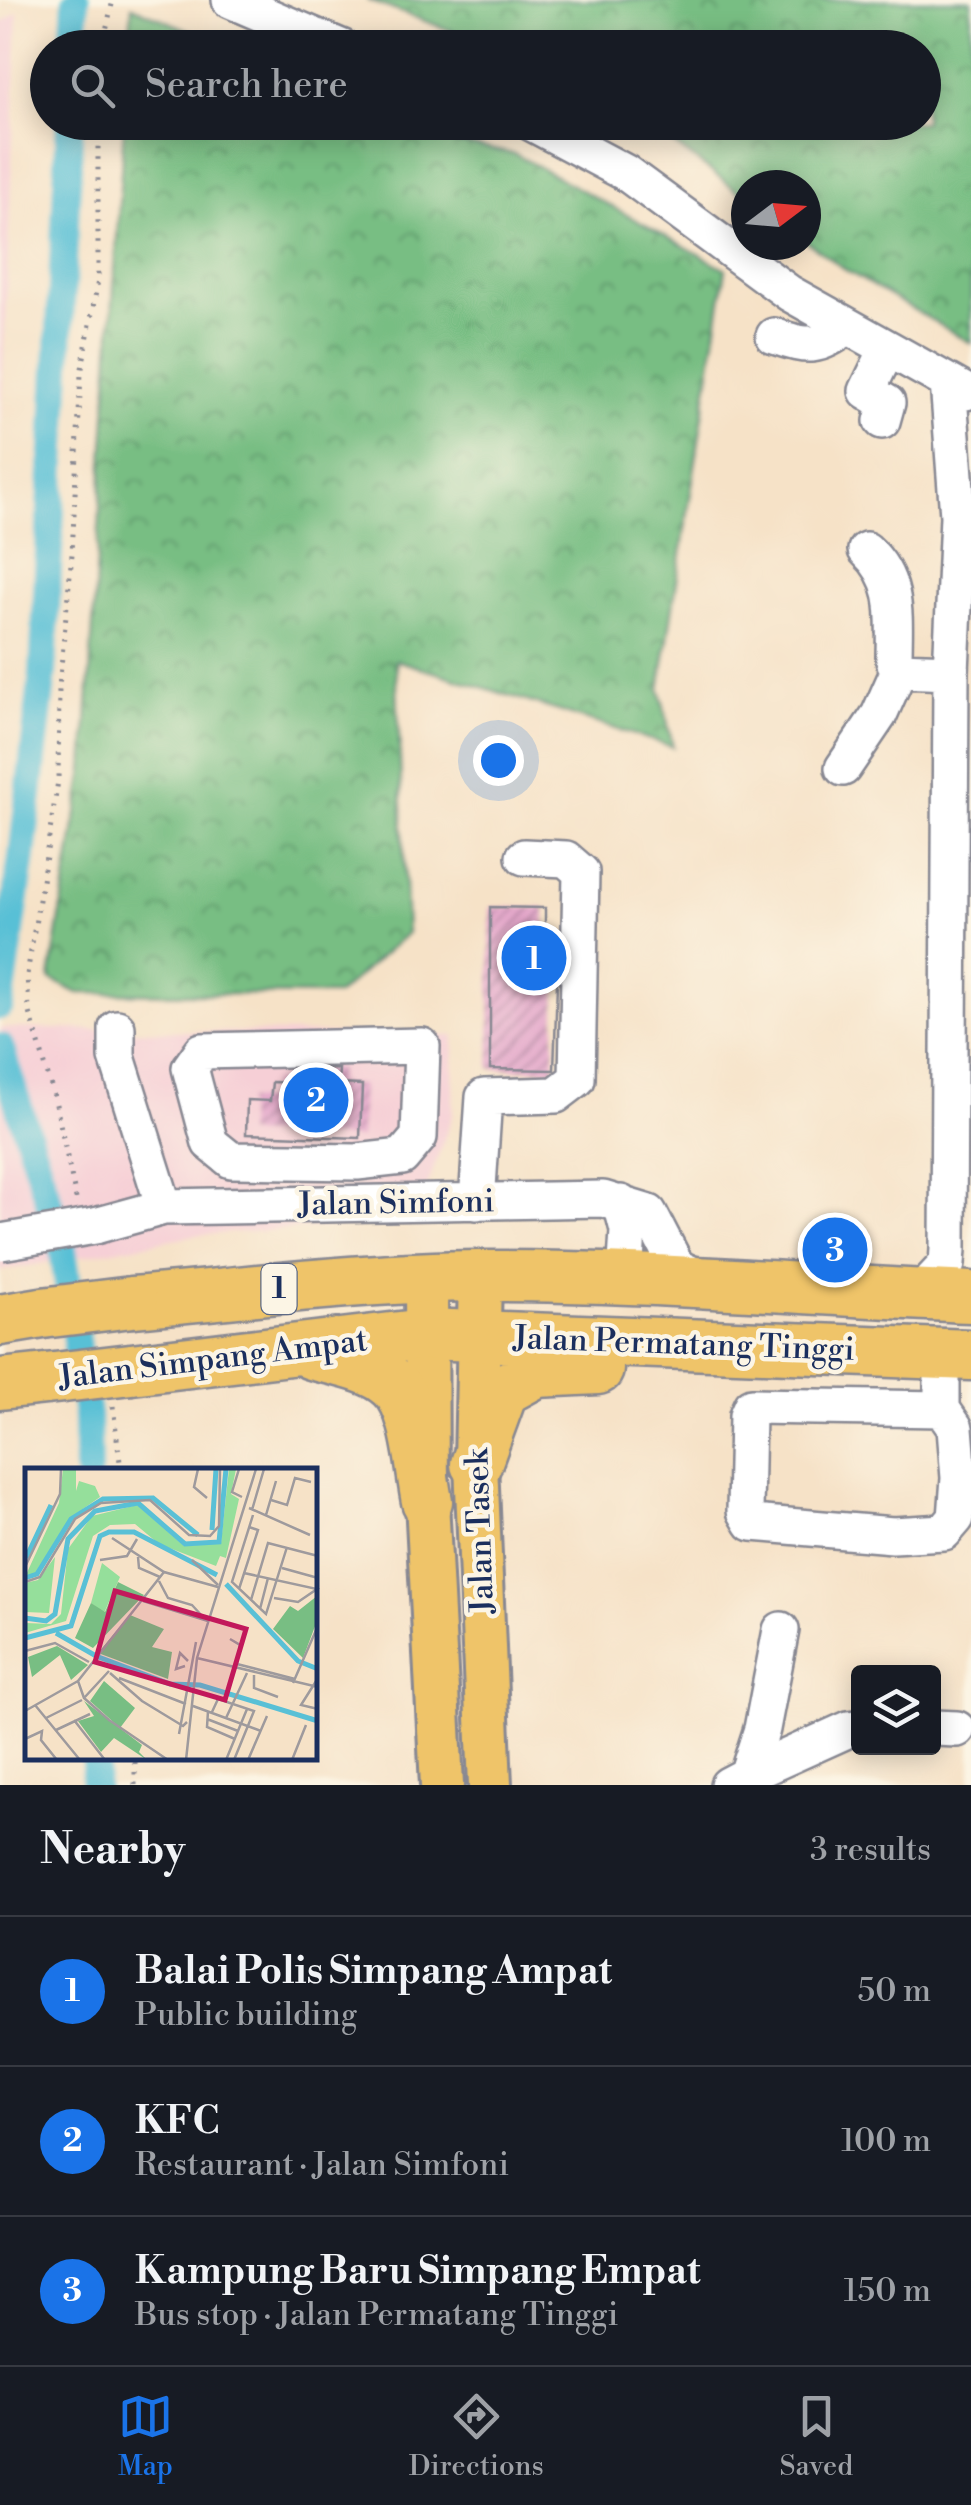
<!DOCTYPE html>
<meta charset="utf-8">
<style>
:root{--surface:#171b24;--page:#20242c;--text:#f1f3f6;--muted:#9ea1a6;--line:#363941;--accent:#1a73e8}
body{margin:0;font-family:"Libre Bodoni",serif;background:var(--page);color:var(--text)}
.controls{position:absolute;right:30px;bottom:30px;display:grid;overflow:hidden;border-radius:10px;box-shadow:0 5px 25px #0003}
.controls button{width:90px;height:90px;display:grid;place-items:center;padding:0;border:0;border-bottom:2px solid var(--line);background:var(--surface);color:var(--text);font:50px sans-serif}
.compass{position:absolute;left:731px;top:170px;width:90px;height:90px;border-radius:50%;background:var(--surface);box-shadow:0 5px 25px #0003;rotate:74deg}
.you{position:absolute;left:498px;top:760px;width:35px;height:35px;margin:-25px;border:8px solid #fff;border-radius:50%;background:#1a73e8;box-shadow:0 0 0 15px #1a73e833}
.badge{display:grid;place-items:center;width:65px;height:65px;border-radius:50%;background:var(--accent);color:#fff;font-size:32px;font-weight:700}
.pin{position:absolute;translate:-50% -50%;border:5px solid #fff;box-shadow:0 2px 10px #0006}
.list{margin:0;padding:0;list-style:none}
h2{display:flex;justify-content:space-between;align-items:center;height:130px;margin:0;padding:0 40px;font-size:42px}
h2 small{font-size:32px;font-weight:400;color:var(--muted)}
.list li{display:grid;grid-template-columns:65px 1fr auto;gap:30px;align-items:center;box-sizing:border-box;height:150px;padding:0 40px;border-top:2px solid var(--line)}
.list b{display:block;font-size:38px;white-space:nowrap}
.list p{margin:0;font-size:32px;white-space:nowrap;color:var(--muted)}
.list em{font-size:32px;font-style:normal;color:var(--muted)}
.icon{flex:none;width:55px;height:55px;fill:none;stroke:currentColor;stroke-width:2;stroke-linecap:round;stroke-linejoin:round}
.map{position:relative;flex:none;width:971px;height:1785px;overflow:hidden}
.search{position:absolute;background:var(--surface);box-shadow:0 5px 25px #0003;left:30px;right:30px;top:30px;height:110px;display:flex;align-items:center;gap:25px;box-sizing:border-box;padding:0 35px;border-radius:55px;color:var(--muted);font-size:38px}
.sheet{height:580px;background:var(--surface)}
nav{display:flex;justify-content:space-around;align-items:center;box-sizing:border-box;height:140px;border-top:2px solid var(--line);background:var(--surface);font-size:28px;color:var(--muted)}
nav a{display:grid;justify-items:center;gap:5px}
nav .on{color:var(--accent)}
.map>svg:first-child{display:block}
.built{fill:#f6cfd6}
.forest{fill:url(#forest-crowns);stroke:#4a7670;stroke-width:2.5}
.lines{fill:none;stroke-linecap:round;stroke-linejoin:round}
.canal{stroke:#59c0d6;stroke-width:28}
.building{fill:url(#building-hatch)}
.minor-casing{stroke:#888892;stroke-width:40}
.major-casing{stroke:#888892;stroke-width:48}
.highway-casing{stroke:#888892;stroke-width:55}
.path{stroke:#888892;stroke-width:5;stroke-dasharray:2.5 8;stroke-linecap:butt}
.minor{stroke:#fff;stroke-width:35}
.major{stroke:#efc469;stroke-width:42}
.highway{stroke:#efc469;stroke-width:50}
.minor-bridge-casing{stroke:#888892;stroke-width:40;stroke-linecap:butt}
.highway-bridge-casing{stroke:#888892;stroke-width:55;stroke-linecap:butt}
.minor-bridge{stroke:#fff;stroke-width:35}
.highway-bridge{stroke:#efc469;stroke-width:50}
.labels{text-anchor:middle;dominant-baseline:central;stroke-width:9;stroke-linejoin:round;paint-order:stroke}
.shield{fill:#fcf5e5;stroke:#5e6a86;stroke-width:2.5}
.shield-label{font-size:30px;font-weight:bold;fill:#1b2f5e}
.street-label{font-size:32px;fill:#1b2f5e;stroke:#fcf5e5}
.inset-river{fill:none;stroke:#59c0d6;stroke-width:5}
.inset-road{fill:none;stroke:#9e9a9d;stroke-width:2.5}
.view{fill:#c2185b;fill-opacity:0.15;stroke:#c2185b;stroke-width:5}
.inset-edge{fill:none;stroke:#1b2f5e;stroke-width:5}
</style>
<div class="map">
<svg width="971" height="1785" viewBox="0 0 971 1785">
<defs>
<pattern id="forest-crowns" width="20" height="18" patternUnits="userSpaceOnUse" patternTransform="scale(2.5)"><rect width="20" height="18" fill="#78be83"/><path d="M2 6a3 3 0 1 1 6 0M12 15a3 3 0 1 1 6 0" fill="none" stroke="#629b6e"/></pattern>
<pattern id="building-hatch" width="6" height="6" patternUnits="userSpaceOnUse" patternTransform="scale(2.5)"><rect width="6" height="6" fill="#e4a7ca"/><path d="M-1 1l2-2M0 6l6-6M5 7l2-2" fill="none" stroke="#b888a7"/></pattern>
</defs>
<rect width="100%" height="100%" fill="#fcf5e5"/>
<filter id="ink" filterUnits="userSpaceOnUse"><feTurbulence type="fractalNoise" baseFrequency=".01" numOctaves="2"/><feDisplacementMap in="SourceGraphic" scale="20" xChannelSelector="R" yChannelSelector="G"/><feConvolveMatrix kernelMatrix="1 2 1 2 8 2 1 2 1" color-interpolation-filters="sRGB"/></filter>
<filter id="wash" filterUnits="userSpaceOnUse"><feTurbulence type="fractalNoise" baseFrequency=".0048" numOctaves="4" result="noise"/><feDisplacementMap in="SourceGraphic" scale="40" xChannelSelector="R" yChannelSelector="G"/><feGaussianBlur stdDeviation="2.25" result="paint"/><feColorMatrix in="noise" values="0 0 0 0 0 0 0 0 0 0 0 0 0 0 0 0 0 1.4 0 .05"/><feComposite in="paint" operator="in"/></filter>
<g filter="url(#wash)">
<rect width="100%" height="100%" fill="#f6e2c7"/>
<path class="built" d="M 18,12 L 0,447 L 0,24 Z
M 0,1028 L 454,1036 L 453,1113 L 415,1222 L 195,1235 L 0,1271 Z"/>
<path class="forest" d="M 367,0 L 971,0 L 971,343 L 847,271 L 806,241 L 806,185 L 746,185 L 746,197 L 674,144 L 638,123 L 924,122 L 924,48 L 496,47 Z
M 132,6 L 228,47 L 129,47 Z
M 124,123 L 401,123 L 439,139 L 515,154 L 726,269 L 660,689 L 673,747 L 396,660 L 407,933 L 337,995 L 78,993 L 50,979 L 84,770 Z"/>
<g class="lines">
<path class="canal" d="M 73,48 L 76,0
M 0,1006 L 22,856 L 43,673 L 70,122
M 0,1047 L 62,1244 L 87,1415 L 88,1470
M 94,1785 L 96,1758"/>
</g>
<g id="blocks">
<path class="building" d="M 490,907 L 545,908 L 545,954 L 558,954 L 554,1070 L 490,1069 Z
M 339,1069 L 338,1084 L 362,1085 L 360,1138 L 246,1134 L 247,1100 L 270,1101 L 272,1082 L 313,1083 L 313,1070 Z"/>
</g>
</g>
<g filter="url(#ink)">
<use href="#blocks" fill-opacity="0" stroke="#888892" stroke-width="2.5"/>
<g class="lines">
<g class="minor-casing">
<path id="minor" d="M 230,0 L 343,48
M 530,122 L 626,173 L 789,293 L 966,392
M 774,336 C 810,348 817,348 847,327
M 882,421 L 887,403 L 867,391 L 887,350
M 866,550 C 900,581 894,618 894,661 L 899,670 L 951,672
M 843,768 L 879,715 L 899,670
M 117,1028 L 117,1057 L 164,1207
M 422,1046 L 419,1137 L 402,1157 L 357,1162 L 231,1160 L 210,1143 L 190,1068 L 202,1051 Z
M 477,1202 L 484,1097 L 556,1095 L 577,1079 L 581,872 L 566,859 L 524,857
M 621,1203 L 628,1230 L 625,1279
M 95,1226 L 164,1207 L 603,1199 L 649,1213 L 677,1267 L 709,1282
M 919,1294 L 947,1264 L 948,1249 L 951,672 L 958,516 L 948,382
M 942,1353 L 942,1409 L 751,1406 L 747,1415 L 745,1511 L 752,1523 L 893,1535 L 944,1532 L 956,1518 L 959,1478 L 955,1428 L 942,1409
M 934,1728 L 957,1729
M 747,1775 L 849,1729 L 858,1728
M 728,1785 L 747,1775 L 762,1729 L 781,1630"/>
</g>
<g class="major-casing">
<path id="major" d="M 480,1276 L 476,1464 L 490,1785
M 426,1278 L 427,1501 L 442,1785"/>
</g>
<g class="highway-casing">
<path id="highway" d="M 132,1302 C 247,1292 363,1277 479,1276 C 643,1275 807,1290 971,1297
M 0,1320 L 42,1313
M 312,1354 C 337,1361 372,1366 392,1384 C 418,1406 420,1468 427,1501
M 131,1369 L 425,1334 L 971,1355
M 0,1384 L 46,1379
M 476,1464 L 503,1390 L 536,1372 L 598,1369"/>
</g>
<path class="path" d="M 102,48 L 113,0
M 76,1199 L 55,1100 L 29,1009 L 27,975 L 58,781 L 59,687 L 72,554 L 81,374 L 98,280 L 98,122
M 113,1406 L 121,1470
M 135,1785 L 135,1758"/>
<use href="#minor" class="minor"/>
<use href="#major" class="major"/>
<use href="#highway" class="highway"/>
<g class="minor-bridge-casing">
<path id="minor-bridge" d="M 1,1242 L 95,1226"/>
</g>
<g class="highway-bridge-casing">
<path id="highway-bridge" d="M 42,1313 L 132,1302
M 46,1379 L 131,1369"/>
</g>
<use href="#minor-bridge" class="minor-bridge"/>
<use href="#highway-bridge" class="highway-bridge"/>
</g>
</g>
<g class="labels">
<rect class="shield" x="261.5" y="1264" width="35" height="50" rx="8"/>
<g class="shield-label">
<text x="279" y="1289">1</text>
</g>
<g class="street-label">
<text transform="translate(396 1203) rotate(-1)">Jalan Simfoni</text>
<text transform="translate(684 1344) rotate(2)">Jalan Permatang Tinggi</text>
<text transform="translate(213 1359) rotate(-7)">Jalan Simpang Ampat</text>
<text transform="translate(480 1531) rotate(-92)">Jalan Tasek</text>
</g>
</g>
<g transform="translate(25 1468)">
<rect width="292" height="292" fill="#f6e2c7"/>
<path d="M 38,1 L 51,1 L 51,23 L 54,13 L 70,18 L 75,29 L 45,50 L 11,105 L 0,109 L 34,35 ZM 204,1 L 211,1 L 206,26 L 214,31 L 201,90 L 195,88 L 191,98 L 134,76 L 110,56 L 85,57 L 68,68 L 41,153 L 0,165 L 0,155 L 26,156 L 36,146 L 43,81 L 67,48 L 112,37 L 159,78 L 196,75 ZM 30,89 L 24,145 L 0,144 L 0,115 L 13,112 ZM 77,95 L 95,109 L 79,145 L 66,135 Z" fill="#95df9b"/>
<path d="M 93,114 L 119,127 L 68,180 L 50,170 L 66,135 L 80,144 ZM 292,128 L 292,153 L 278,190 L 248,161 L 265,138 L 273,143 ZM 105,147 L 139,161 L 127,179 L 147,184 L 143,211 L 73,185 ZM 32,178 L 63,197 L 46,212 L 35,187 L 7,209 L 3,189 ZM 79,213 L 110,240 L 95,260 L 65,233 ZM 59,233 L 117,277 L 114,284 L 122,292 L 89,270 L 76,284 L 53,253 L 69,248 Z" fill="#78be83"/>
<path class="inset-river" d="M 187,62 L 191,1M 1,90 L 26,37M 0,110 L 12,106 L 46,51 L 78,31 L 128,30 L 173,67M 201,116 L 273,193 L 293,201M 0,150 L 21,153 L 30,146 L 43,71 L 70,43 L 113,35 L 160,76 L 194,74 L 201,1M 31,165 L 71,188 L 145,216 L 175,217 L 293,253M 0,170 L 46,158 L 75,68 L 84,64 L 109,64 L 192,107"/>
<path class="inset-road" d="M 173,1 L 169,19 L 182,30M 214,1 L 207,24 L 217,29M 246,32 L 262,37 L 270,10 L 286,14M 224,40 L 285,67M 227,42 L 239,1M 228,47 L 207,114 L 241,146 L 262,79M 241,47 L 251,13M 87,70 L 139,104 L 193,119M 113,89 L 114,100 L 135,109M 75,92 L 102,88 L 112,71M 167,92 L 193,117M 0,99 L 35,26 L 36,1M 257,100 L 293,110M 219,105 L 292,121 L 273,134 L 249,130M 134,113 L 143,130 L 167,137 L 178,149M 0,114 L 15,109 L 50,51 L 76,35 L 125,32 L 164,67 L 185,68 L 194,58 L 195,1M 214,121 L 233,62 L 224,59M 226,132 L 243,75 L 293,88M 118,133 L 183,153M 235,141 L 243,110M 205,171 L 215,177 L 212,196 L 270,211M 0,183 L 30,175 L 64,194M 172,190 L 293,219M 160,198 L 151,201 L 155,185 L 163,193M 85,205 L 117,233 L 158,258 L 162,254M 229,207 L 229,220 L 253,229M 94,210 L 161,236M 293,210 L 276,237 L 293,241M 53,213 L 139,104M 53,213 L 59,230 L 84,252 L 143,292M 268,215 L 292,160M 59,230 L 84,203M 10,237 L 55,292M 168,238 L 236,263M 0,243 L 53,213M 183,243 L 182,259 L 210,271M 187,244 L 193,231 L 229,243 L 209,292M 21,250 L 57,232M 201,250 L 222,205M 182,251 L 213,263M 49,252 L 80,292M 31,262 L 65,246M 154,266 L 171,174M 0,271 L 17,263 L 16,272 L 32,292M 161,292 L 172,190 L 231,1M 201,292 L 222,241M 223,292 L 242,248M 267,292 L 281,257"/>
<path class="view" d="M 90,123 L 221,161 L 200,232 L 70,194 Z"/>
<rect width="292" height="292" class="inset-edge"/>
</g>
</svg>
<div class="controls">
<button><svg class="icon" aria-label="layers" viewBox="0 0 24 24"><path d="M12 4l9 5-9 5-9-5zM3 14l9 5 9-5"/></svg></button>
</div>
<svg class="compass" viewBox="-18 -18 36 36"><path d="M0-13l5 13h-10z" fill="#e53935"/><path d="M0 13l5-13h-10z" fill="#9ea1a6"/></svg>
<div class="you"></div>
<div class="pin badge" style="left:534px;top:958px">1</div>
<div class="pin badge" style="left:316px;top:1100px">2</div>
<div class="pin badge" style="left:835px;top:1250px">3</div>
<div class="search"><svg class="icon" aria-label="search" viewBox="0 0 24 24"><circle cx="10" cy="10" r="6"/><path d="M15 15l6 6"/></svg>Search here</div>
</div>
<section class="sheet">
<h2>Nearby<small>3 results</small></h2>
<ul class="list">
<li><span class="badge">1</span><div><b>Balai Polis Simpang Ampat</b><p>Public building</p></div><em>50 m</em></li>
<li><span class="badge">2</span><div><b>KFC</b><p>Restaurant · Jalan Simfoni</p></div><em>100 m</em></li>
<li><span class="badge">3</span><div><b>Kampung Baru Simpang Empat</b><p>Bus stop · Jalan Permatang Tinggi</p></div><em>150 m</em></li>
</ul>
</section>
<nav>
<a class="on"><svg class="icon" aria-label="map" viewBox="0 0 24 24"><path d="M3 6l6-2 6 2 6-2v14l-6 2-6-2-6 2zM9 4v14M15 6v14"/></svg>Map</a>
<a><svg class="icon" aria-label="directions" viewBox="0 0 24 24"><path d="M12 3l9 9-9 9-9-9zM9 14v-3h6M13 9l2 2-2 2"/></svg>Directions</a>
<a><svg class="icon" aria-label="saved" viewBox="0 0 24 24"><path d="M7 4h10v16l-5-4-5 4z"/></svg>Saved</a>
</nav>
